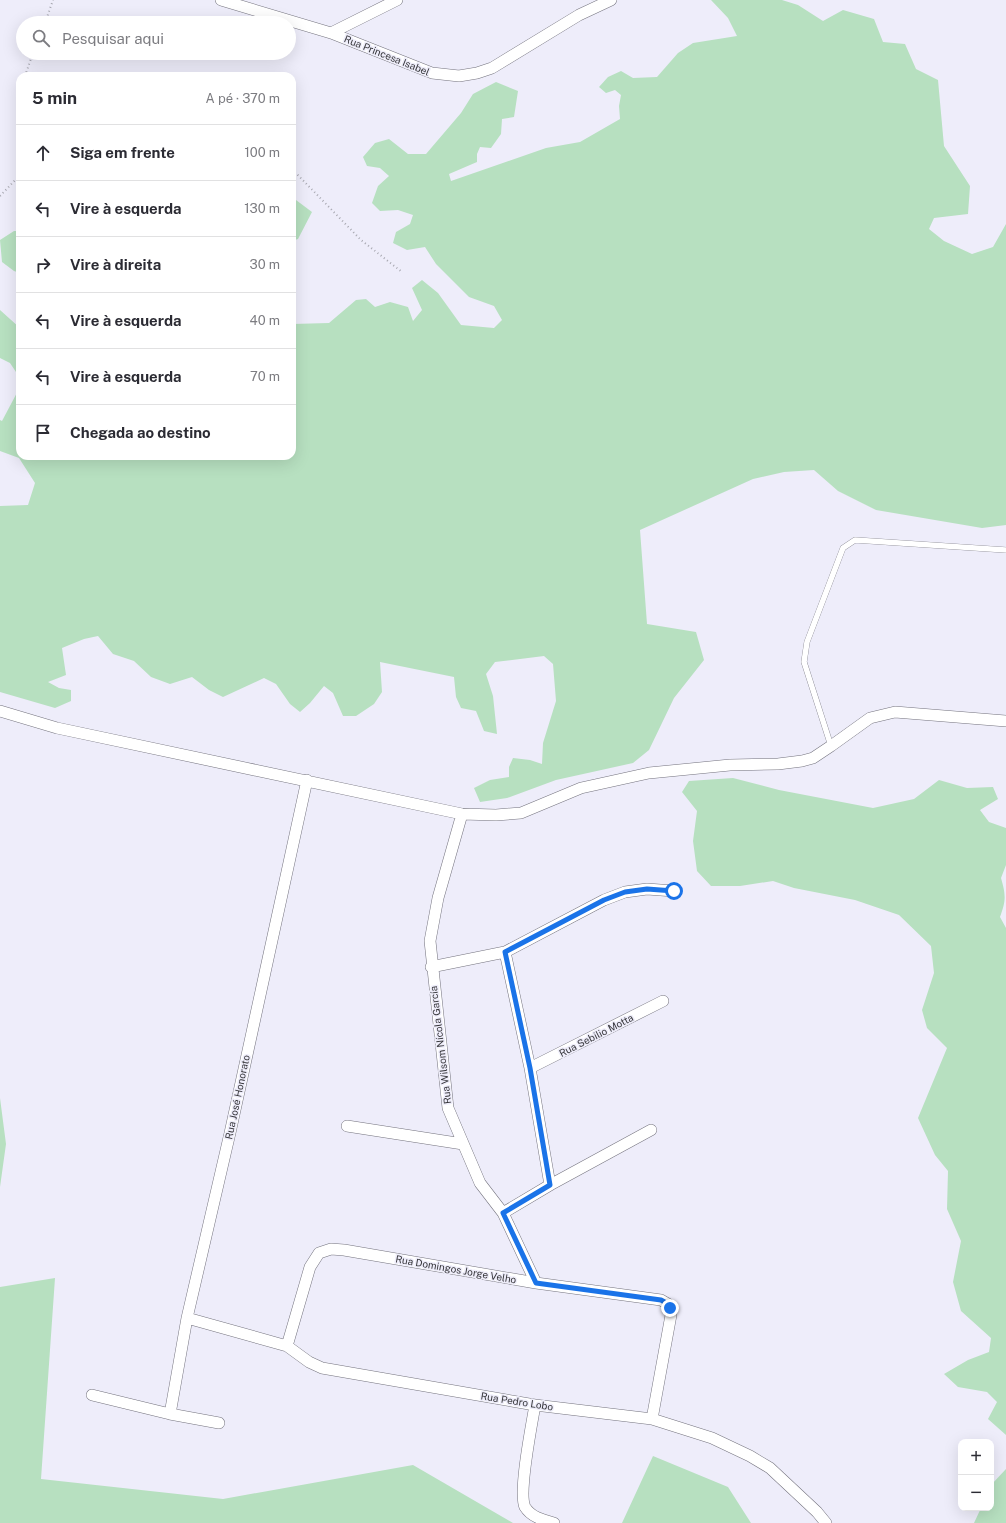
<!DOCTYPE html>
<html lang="pt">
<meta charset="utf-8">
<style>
:root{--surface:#fff;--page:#f2f2f3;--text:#2b2b33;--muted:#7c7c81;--line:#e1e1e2}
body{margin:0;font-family:"Public Sans",sans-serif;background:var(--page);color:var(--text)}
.controls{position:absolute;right:12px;bottom:12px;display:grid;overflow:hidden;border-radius:8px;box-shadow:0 4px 16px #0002}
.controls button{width:36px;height:36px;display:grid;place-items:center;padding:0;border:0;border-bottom:1px solid var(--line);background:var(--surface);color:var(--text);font:20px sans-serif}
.stop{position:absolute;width:12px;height:12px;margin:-9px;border:3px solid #1a73e8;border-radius:50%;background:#fff}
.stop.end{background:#1a73e8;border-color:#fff;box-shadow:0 1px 4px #0008}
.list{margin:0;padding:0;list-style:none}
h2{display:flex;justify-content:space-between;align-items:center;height:52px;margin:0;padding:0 16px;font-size:17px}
h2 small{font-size:13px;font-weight:400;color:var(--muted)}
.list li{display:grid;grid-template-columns:26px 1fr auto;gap:12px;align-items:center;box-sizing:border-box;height:56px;padding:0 16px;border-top:1px solid var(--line)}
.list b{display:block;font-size:15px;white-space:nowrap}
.list em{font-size:13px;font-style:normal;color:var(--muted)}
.icon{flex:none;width:22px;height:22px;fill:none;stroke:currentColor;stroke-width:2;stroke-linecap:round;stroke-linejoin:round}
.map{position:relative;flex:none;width:1006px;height:1523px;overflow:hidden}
.search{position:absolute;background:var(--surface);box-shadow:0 4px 16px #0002;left:16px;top:16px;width:280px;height:44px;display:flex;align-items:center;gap:10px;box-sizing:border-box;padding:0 14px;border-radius:22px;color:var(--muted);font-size:15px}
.panel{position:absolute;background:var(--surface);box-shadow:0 4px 16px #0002;left:16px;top:72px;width:280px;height:388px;border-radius:12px}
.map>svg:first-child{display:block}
.green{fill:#b7e0c0}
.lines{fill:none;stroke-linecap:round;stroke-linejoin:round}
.service-casing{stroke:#74737e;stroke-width:6}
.minor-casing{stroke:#74737e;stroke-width:12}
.path{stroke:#a8a8b1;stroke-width:2;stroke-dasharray:1 3;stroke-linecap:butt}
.service{stroke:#fff;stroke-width:5.5}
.minor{stroke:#fff;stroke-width:11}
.route{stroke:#1a73e8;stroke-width:5}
.labels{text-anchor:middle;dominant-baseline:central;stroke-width:3;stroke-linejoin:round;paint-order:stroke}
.street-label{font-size:10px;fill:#353539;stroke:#eeedfa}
</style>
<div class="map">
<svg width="1006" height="1523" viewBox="0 0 1006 1523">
<rect width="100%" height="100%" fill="#eeedfa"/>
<path class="green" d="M 711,0 L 782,0 L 798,5 L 823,21 L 843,10 L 874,19 L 883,42 L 905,44 L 916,69 L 938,80 L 944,146 L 970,186 L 968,214 L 934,218 L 929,229 L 944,241 L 972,254 L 993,247 L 1006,224 L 1006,525 L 982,528 L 876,510 L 838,491 L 814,470 L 784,472 L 753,479 L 640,530 L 647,624 L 696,632 L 704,660 L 674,698 L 649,750 L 633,763 L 556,780 L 507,798 L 480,802 L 474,788 L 490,780 L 509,777 L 509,767 L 513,758 L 530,760 L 542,764 L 543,743 L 556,701 L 553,664 L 544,656 L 495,662 L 486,674 L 493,696 L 497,734 L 484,731 L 476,711 L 461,708 L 456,697 L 454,677 L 380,662 L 382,692 L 374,704 L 356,716 L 343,716 L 333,693 L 324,686 L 310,703 L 300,712 L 290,704 L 276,684 L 264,678 L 223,697 L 209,690 L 192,677 L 170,684 L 151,677 L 134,661 L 113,654 L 98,636 L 84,639 L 62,648 L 66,675 L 48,682 L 59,688 L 71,690 L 71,701 L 55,708 L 0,692 L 0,506 L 28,505 L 35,483 L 19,458 L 0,451 L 0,420 L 2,421 L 20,387 L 20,456 L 292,456 L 292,324 L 329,323 L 356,300 L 366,299 L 375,307 L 390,302 L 408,307 L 413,321 L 422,310 L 412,288 L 422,280 L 438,293 L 461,325 L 494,328 L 502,320 L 494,306 L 469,297 L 436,264 L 425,247 L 407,250 L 393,243 L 396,232 L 410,224 L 413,215 L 398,210 L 380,211 L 372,203 L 378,186 L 389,176 L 380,168 L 367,166 L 363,157 L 375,143 L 389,139 L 408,154 L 426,154 L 461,113 L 473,94 L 496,82 L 518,91 L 514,117 L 502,119 L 501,134 L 491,148 L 480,147 L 477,154 L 477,162 L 449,174 L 451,181 L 546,148 L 580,142 L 620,119 L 619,106 L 621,95 L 615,90 L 606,93 L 599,87 L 608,77 L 621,71 L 633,78 L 657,77 L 678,53 L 693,43 L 737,36 L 728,18 Z
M 292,197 L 312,212 L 298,239 L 292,241 Z
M 14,231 L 20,231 L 20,273 L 14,271 L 2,262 L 0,240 Z
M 0,310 L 20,328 L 20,378 L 10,363 L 0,358 Z
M 733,778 L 779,790 L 873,808 L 914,799 L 939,780 L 967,788 L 993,787 L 998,799 L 980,810 L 989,822 L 1006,828 L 1006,865 L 1001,878 C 1006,895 1006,901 1000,917 L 1006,928 L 1006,1435 L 988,1419 L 997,1402 L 987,1392 L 958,1387 L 944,1374 L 968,1360 L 989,1352 L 991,1338 L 961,1311 L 953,1282 L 961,1241 L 947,1209 L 948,1171 L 935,1155 L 918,1118 L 947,1048 L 927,1028 L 922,1010 L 934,973 L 931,946 L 899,915 L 855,900 L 794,888 L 773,881 L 740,886 L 711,886 L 697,871 L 693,841 L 697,811 L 682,792 L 689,781 Z
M 0,1098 L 6,1144 L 0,1187 Z
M 55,1278 L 41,1479 L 223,1499 L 413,1465 L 513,1523 L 0,1523 L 0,1287 Z
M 653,1456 L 728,1487 L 751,1523 L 622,1523 Z
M 1006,1469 L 1006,1523 L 974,1523 L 981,1508 L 991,1508 L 991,1485 Z"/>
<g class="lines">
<g class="service-casing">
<path id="service" d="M 831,746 L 804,662 L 807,642 L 843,548 L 855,540 L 1006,550"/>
</g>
<g class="minor-casing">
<path id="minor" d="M 221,0 L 331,33 L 432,73 L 459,76 L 477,73 L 492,68 L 579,15 L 611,0
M 331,33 L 397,0
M 0,711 L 57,728 L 462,814 L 496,815 L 521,813 L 581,788 L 649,773 L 730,765 L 778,764 L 802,761 L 813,758 L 831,746 L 870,718 L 895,712 L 1006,721
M 462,814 L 438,898 L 430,941 L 448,1108 L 480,1183 L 503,1213 L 536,1283
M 505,952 L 530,1068 L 550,1185
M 431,967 L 505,952 L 604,900 L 625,892 L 647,889 L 674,891
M 530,1068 L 663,1001
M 347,1126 L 463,1144
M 503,1213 L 550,1185 L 651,1130
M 187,1318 L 287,1346 L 309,1362 L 322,1368 L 535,1405 L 652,1419 L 712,1438 L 750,1456 L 770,1468 L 817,1512 L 826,1523
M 287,1346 L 310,1267 L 319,1253 L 331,1249 L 344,1250 L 536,1283 L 661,1300 L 668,1304 L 671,1315 L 652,1419
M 92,1395 L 170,1414 L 219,1423
M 535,1405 C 532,1423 518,1493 525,1507 C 531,1517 543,1520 554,1523
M 170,1414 L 187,1318 L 230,1133 L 307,780"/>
</g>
<path class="path" d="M 45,23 L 53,0
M 25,76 L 33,53
M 292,169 L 361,240 L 402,272
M 0,196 L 20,175"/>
<use href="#service" class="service"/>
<use href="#minor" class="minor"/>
</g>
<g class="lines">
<path class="route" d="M 670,1308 L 668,1304 L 661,1300 L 536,1283 L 503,1213 L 550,1185 L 530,1068 L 505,952 L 604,900 L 625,892 L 647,889 L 674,891"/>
</g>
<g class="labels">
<g class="street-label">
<text transform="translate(387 55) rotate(22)">Rua Princesa Isabel</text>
<text transform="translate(596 1035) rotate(-27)">Rua Sebilio Motta</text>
<text transform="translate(440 1045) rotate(-97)">Rua Wilsom Nícola García</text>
<text transform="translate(237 1097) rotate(-78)">Rua José Honorato</text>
<text transform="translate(456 1269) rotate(10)">Rua Domingos Jorge Velho</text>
<text transform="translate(517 1401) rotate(9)">Rua Pedro Lobo</text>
</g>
</g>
</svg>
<div class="controls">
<button>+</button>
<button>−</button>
</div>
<div class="stop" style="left:674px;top:891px"></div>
<div class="stop end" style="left:670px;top:1308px"></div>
<div class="search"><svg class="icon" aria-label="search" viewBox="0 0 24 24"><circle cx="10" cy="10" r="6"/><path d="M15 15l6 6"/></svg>Pesquisar aqui</div>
<section class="panel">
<h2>5 min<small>A pé · 370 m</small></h2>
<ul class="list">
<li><svg class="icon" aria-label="ahead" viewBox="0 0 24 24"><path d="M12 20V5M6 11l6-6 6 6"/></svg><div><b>Siga em frente</b></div><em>100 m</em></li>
<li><svg class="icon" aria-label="left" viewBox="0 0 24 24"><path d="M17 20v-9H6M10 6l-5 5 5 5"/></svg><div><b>Vire à esquerda</b></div><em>130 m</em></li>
<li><svg class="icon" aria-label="right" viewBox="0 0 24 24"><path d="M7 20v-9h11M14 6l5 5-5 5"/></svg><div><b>Vire à direita</b></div><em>30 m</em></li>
<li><svg class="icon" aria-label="left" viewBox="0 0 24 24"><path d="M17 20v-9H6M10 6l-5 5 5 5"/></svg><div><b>Vire à esquerda</b></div><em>40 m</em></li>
<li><svg class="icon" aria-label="left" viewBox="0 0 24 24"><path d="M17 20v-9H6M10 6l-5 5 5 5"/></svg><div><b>Vire à esquerda</b></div><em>70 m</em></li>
<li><svg class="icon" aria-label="arrive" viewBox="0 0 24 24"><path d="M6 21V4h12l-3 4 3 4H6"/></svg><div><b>Chegada ao destino</b></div></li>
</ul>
</section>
</div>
